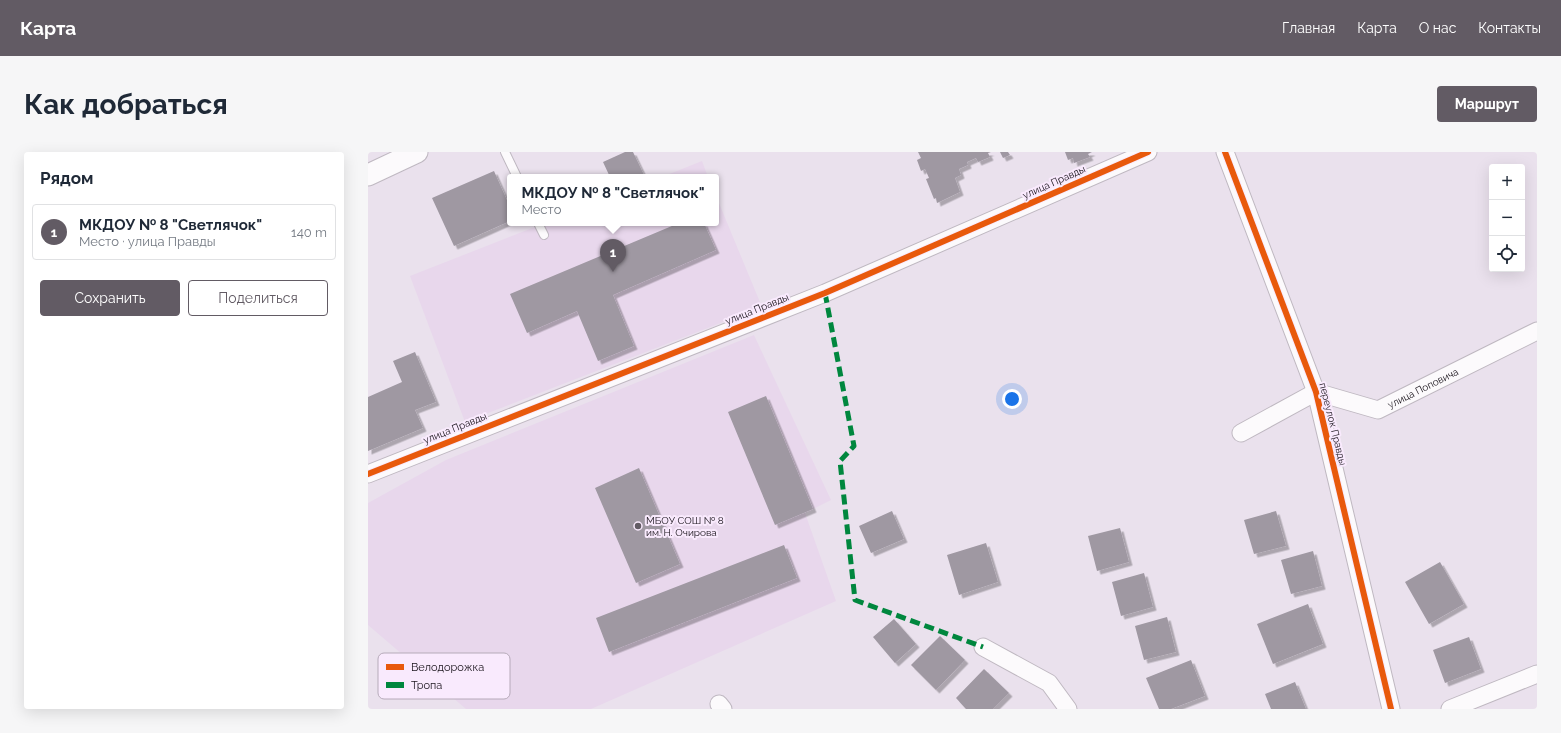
<!DOCTYPE html>
<html lang="ru">
<meta charset="utf-8">
<style>
:root{--surface:#fff;--page:#f6f6f7;--text:#1f2937;--muted:#747a83;--line:#e0e1e3;--accent:#625b64}
body{margin:0;font-family:Raleway,sans-serif;background:var(--page);color:var(--text)}
.controls{position:absolute;right:12px;top:12px;display:grid;overflow:hidden;border-radius:4px;box-shadow:0 4px 16px #0002}
.controls button{width:36px;height:36px;display:grid;place-items:center;padding:0;border:0;border-bottom:1px solid var(--line);background:var(--surface);color:var(--text);font:20px sans-serif}
.you{position:absolute;left:644px;top:247px;width:14px;height:14px;margin:-10px;border:3px solid #fff;border-radius:50%;background:#1a73e8;box-shadow:0 0 0 6px #1a73e833}
.badge{display:grid;place-items:center;width:26px;height:26px;border-radius:50%;background:var(--accent);color:#fff;font-size:13px;font-weight:700}
.pin{position:absolute;translate:-50% -33px;filter:drop-shadow(0 1px 2px #0008)}
.pin::after{content:'';position:absolute;top:21px;width:14px;height:12px;background:inherit;clip-path:polygon(0 0,100% 0,50% 100%)}
.popup{position:absolute;left:139px;top:22px;width:212px;height:52px;box-sizing:border-box;display:grid;place-content:center;border-radius:4px;background:var(--surface);filter:drop-shadow(0 1px 3px #0005);font-size:13px;white-space:nowrap;color:var(--muted)}
.popup b{font-size:15px;color:var(--text)}
.popup::after{content:'';position:absolute;left:50%;top:100%;margin-left:-8px;border:8px solid transparent;border-top-color:var(--surface)}
.list{margin:0;padding:0;list-style:none}
h2{display:flex;justify-content:space-between;align-items:center;height:52px;margin:0;padding:0 16px;font-size:17px}
h2 small{font-size:13px;font-weight:400;color:var(--muted)}
.list li{display:grid;grid-template-columns:26px 1fr auto;gap:12px;align-items:center;box-sizing:border-box;height:56px;margin:0 8px 8px;padding:0 8px;border:1px solid var(--line);border-radius:4px}
.list b{display:block;font-size:15px;white-space:nowrap}
.list p{margin:0;font-size:13px;white-space:nowrap;color:var(--muted)}
.list em{font-size:13px;font-style:normal;color:var(--muted)}
.actions{display:flex;gap:8px;padding:12px 16px}
.actions a{flex:1;padding:9px 0;border:1px solid var(--accent);border-radius:4px;text-align:center;font-size:14px;color:var(--accent)}
.actions .main{background:var(--accent);color:#fff}
.icon{flex:none;width:22px;height:22px;fill:none;stroke:currentColor;stroke-width:2;stroke-linecap:round;stroke-linejoin:round}
.map{position:relative;flex:none;width:1169px;height:557px;overflow:hidden;border-radius:4px}
header{display:flex;align-items:center;gap:24px;box-sizing:border-box;height:56px;padding:0 20px;background:var(--accent);color:#fff}
header strong{font-size:19px}
nav{display:flex;gap:22px;margin-inline-start:auto;font-size:14px}
.intro{display:flex;align-items:center;justify-content:space-between;box-sizing:border-box;height:96px;padding:0 24px}
h1{margin:0;font-size:28px}
.button{padding:10px 18px;border-radius:4px;background:var(--accent);color:#fff;font-size:14px;font-weight:700}
main{display:flex;gap:24px;padding:0 24px}
aside{flex:1;background:var(--surface);border-radius:4px;box-shadow:0 4px 16px #0002}
.map>svg:first-child{display:block}
.built{fill:#e8d7ec}
.building{fill:#9f98a2;filter:url(#shadow)}
.lines{fill:none;stroke-linecap:round;stroke-linejoin:round}
.service-casing{stroke:#bfb8c1;stroke-width:10}
.minor-casing{stroke:#bfb8c1;stroke-width:19}
.tertiary-casing{stroke:#bfb8c1;stroke-width:23}
.service{stroke:#fcfafc;stroke-width:8}
.minor{stroke:#fcfafc;stroke-width:17}
.tertiary{stroke:#fcfafc;stroke-width:21}
.quiet{stroke:#00873e;stroke-width:5;stroke-dasharray:10 5;stroke-linecap:butt}
.cycleway-casing{stroke:#f9eafd;stroke-width:8}
.cycleway{stroke:#e8590c;stroke-width:6}
.poi-dot{fill:#625b64;stroke:#f9eafd;stroke-width:1.5}
.labels{text-anchor:middle;dominant-baseline:central;stroke-width:4;stroke-linejoin:round;paint-order:stroke}
.street-label{font-size:10px;fill:#19131b;stroke:#f9eafd}
.poi-label{font-size:10px;fill:#19131b;stroke:#f9eafd;text-anchor:start}
.key{fill:#f9eafd;stroke:#b6aab9;stroke-width:1}
.key-label{font-size:11px;fill:#19131b}
</style>
<header>
<strong>Карта</strong>
<nav><a>Главная</a><a>Карта</a><a>О нас</a><a>Контакты</a></nav>
</header>
<div class="intro"><h1>Как добраться</h1><a class="button">Маршрут</a></div>
<main>
<aside>
<h2>Рядом<small></small></h2>
<ul class="list">
<li><span class="badge">1</span><div><b>МКДОУ № 8 &quot;Светлячок&quot;</b><p>Место · улица Правды</p></div><em>140 m</em></li>
</ul>
<div class="actions"><a class="main">Сохранить</a><a>Поделиться</a></div>
</aside>
<div class="map">
<svg width="1169" height="557" viewBox="0 0 1169 557">
<defs>
<filter id="shadow"><feDropShadow dx="3.5" dy="3.5" stdDeviation="0" flood-color="#0004"/></filter>
</defs>
<rect width="100%" height="100%" fill="#eae1ed"/>
<path class="built" d="M 334,9 L 340,25 L 294,25 Z
M 348,44 L 394,155 L 97,270 L 42,124 L 177,71 L 348,71 Z
M 386,183 L 463,348 L 437,361 L 468,449 L 223,557 L 98,557 L 0,473 L 0,351 L 78,308 Z"/>
<path class="building" d="M 257,0 L 265,0 L 277,25 L 242,25 L 235,10 Z
M 550,0 L 623,0 L 620,1 L 622,5 L 610,10 L 608,6 L 599,10 L 600,13 L 591,17 L 593,23 L 587,26 L 592,40 L 569,51 L 568,46 L 566,47 L 558,27 L 561,26 L 557,17 L 553,19 L 549,8 L 553,6 Z
M 632,0 L 640,0 L 642,3 L 635,6 Z
M 697,0 L 724,0 L 720,2 L 722,5 L 706,11 L 705,6 L 700,8 Z
M 126,19 L 142,55 L 142,69 L 86,94 L 64,46 Z
M 311,71 L 336,71 L 348,98 L 245,143 L 266,194 L 230,209 L 209,159 L 159,181 L 142,142 Z
M 47,200 L 68,250 L 47,258 L 55,276 L 0,299 L 0,245 L 34,230 L 25,209 Z
M 398,244 L 445,357 L 407,373 L 360,260 Z
M 271,316 L 312,412 L 268,431 L 227,336 Z
M 524,359 L 536,387 L 503,401 L 491,374 Z
M 908,359 L 918,394 L 886,402 L 876,368 Z
M 752,376 L 761,410 L 729,419 L 720,384 Z
M 618,391 L 630,430 L 591,443 L 579,403 Z
M 416,393 L 429,426 L 241,500 L 228,466 Z
M 945,399 L 954,434 L 923,442 L 913,408 Z
M 1072,410 L 1096,452 L 1061,472 L 1037,430 Z
M 776,421 L 785,455 L 753,464 L 744,430 Z
M 940,452 L 955,492 L 905,512 L 889,472 Z
M 799,465 L 808,500 L 776,508 L 767,474 Z
M 526,467 L 548,492 L 527,511 L 505,485 Z
M 572,484 L 597,508 L 568,538 L 543,513 Z
M 1101,485 L 1113,517 L 1077,531 L 1065,498 Z
M 823,508 L 837,544 L 803,557 L 791,557 L 778,526 Z
M 616,517 L 641,541 L 625,557 L 598,557 L 588,546 Z
M 927,530 L 938,557 L 903,557 L 897,542 Z"/>
<g class="lines">
<g class="service-casing">
<path id="service" d="M 137,0 L 149,25
M 170,71 L 176,83"/>
</g>
<g class="minor-casing">
<g id="minor">
<path d="M 857,0 L 948,240 L 1023,557"/>
<path id="s1" d="M 873,281 L 948,240 L 1010,258 L 1169,179"/>
<path d="M 0,322 L 457,141 L 780,0"/>
<path d="M 615,495 L 681,531 L 700,557"/>
<path d="M 351,552 L 355,557"/>
<path d="M 1082,557 L 1169,522"/>
</g>
</g>
<g class="tertiary-casing">
<path id="tertiary" d="M 0,23 L 49,0"/>
</g>
<use href="#service" class="service"/>
<use href="#minor" class="minor"/>
<use href="#tertiary" class="tertiary"/>
<path class="quiet" d="M 457,141 L 486,294 L 472,309 L 487,448 L 615,495"/>
<g class="cycleway-casing">
<path id="cycleway" d="M 857,0 L 948,240 L 1023,557
M 0,322 L 457,141 L 780,0"/>
</g>
<use href="#cycleway" class="cycleway"/>
</g>
<circle class="poi-dot" cx="270" cy="374" r="4"/>
<g class="labels">
<g class="street-label">
<text transform="translate(686 30) rotate(-24)">улица Правды</text>
<text transform="translate(389 157) rotate(-22)">улица Правды</text>
<text stroke="none"><textPath href="#s1" startOffset="200">улица Поповича</textPath></text>
<text transform="translate(965 272) rotate(76)">переулок Правды</text>
<text transform="translate(87 276) rotate(-22)">улица Правды</text>
</g>
<g class="poi-label">
<text x="278" y="368">МБОУ СОШ № 8<tspan x="278" dy="12">им. Н. Очирова</tspan></text>
</g>
</g>
<rect x="10" y="501" width="132" height="46" rx="6" class="key"/>
<rect x="18" y="512" width="18" height="6" fill="#e8590c"/>
<rect x="18" y="530" width="18" height="6" fill="#00873e"/>
<g class="key-label">
<text x="43" y="519">Велодорожка</text>
<text x="43" y="537">Тропа</text>
</g>
</svg>
<div class="controls">
<button>+</button>
<button>−</button>
<button><svg class="icon" aria-label="locate" viewBox="0 0 24 24"><circle cx="12" cy="12" r="6"/><path d="M12 2v4M12 18v4M2 12h4M18 12h4"/></svg></button>
</div>
<div class="you"></div>
<div class="pin badge" style="left:245px;top:120px">1</div>
<div class="popup"><b>МКДОУ № 8 &quot;Светлячок&quot;</b>Место</div>
</div>
</main>
